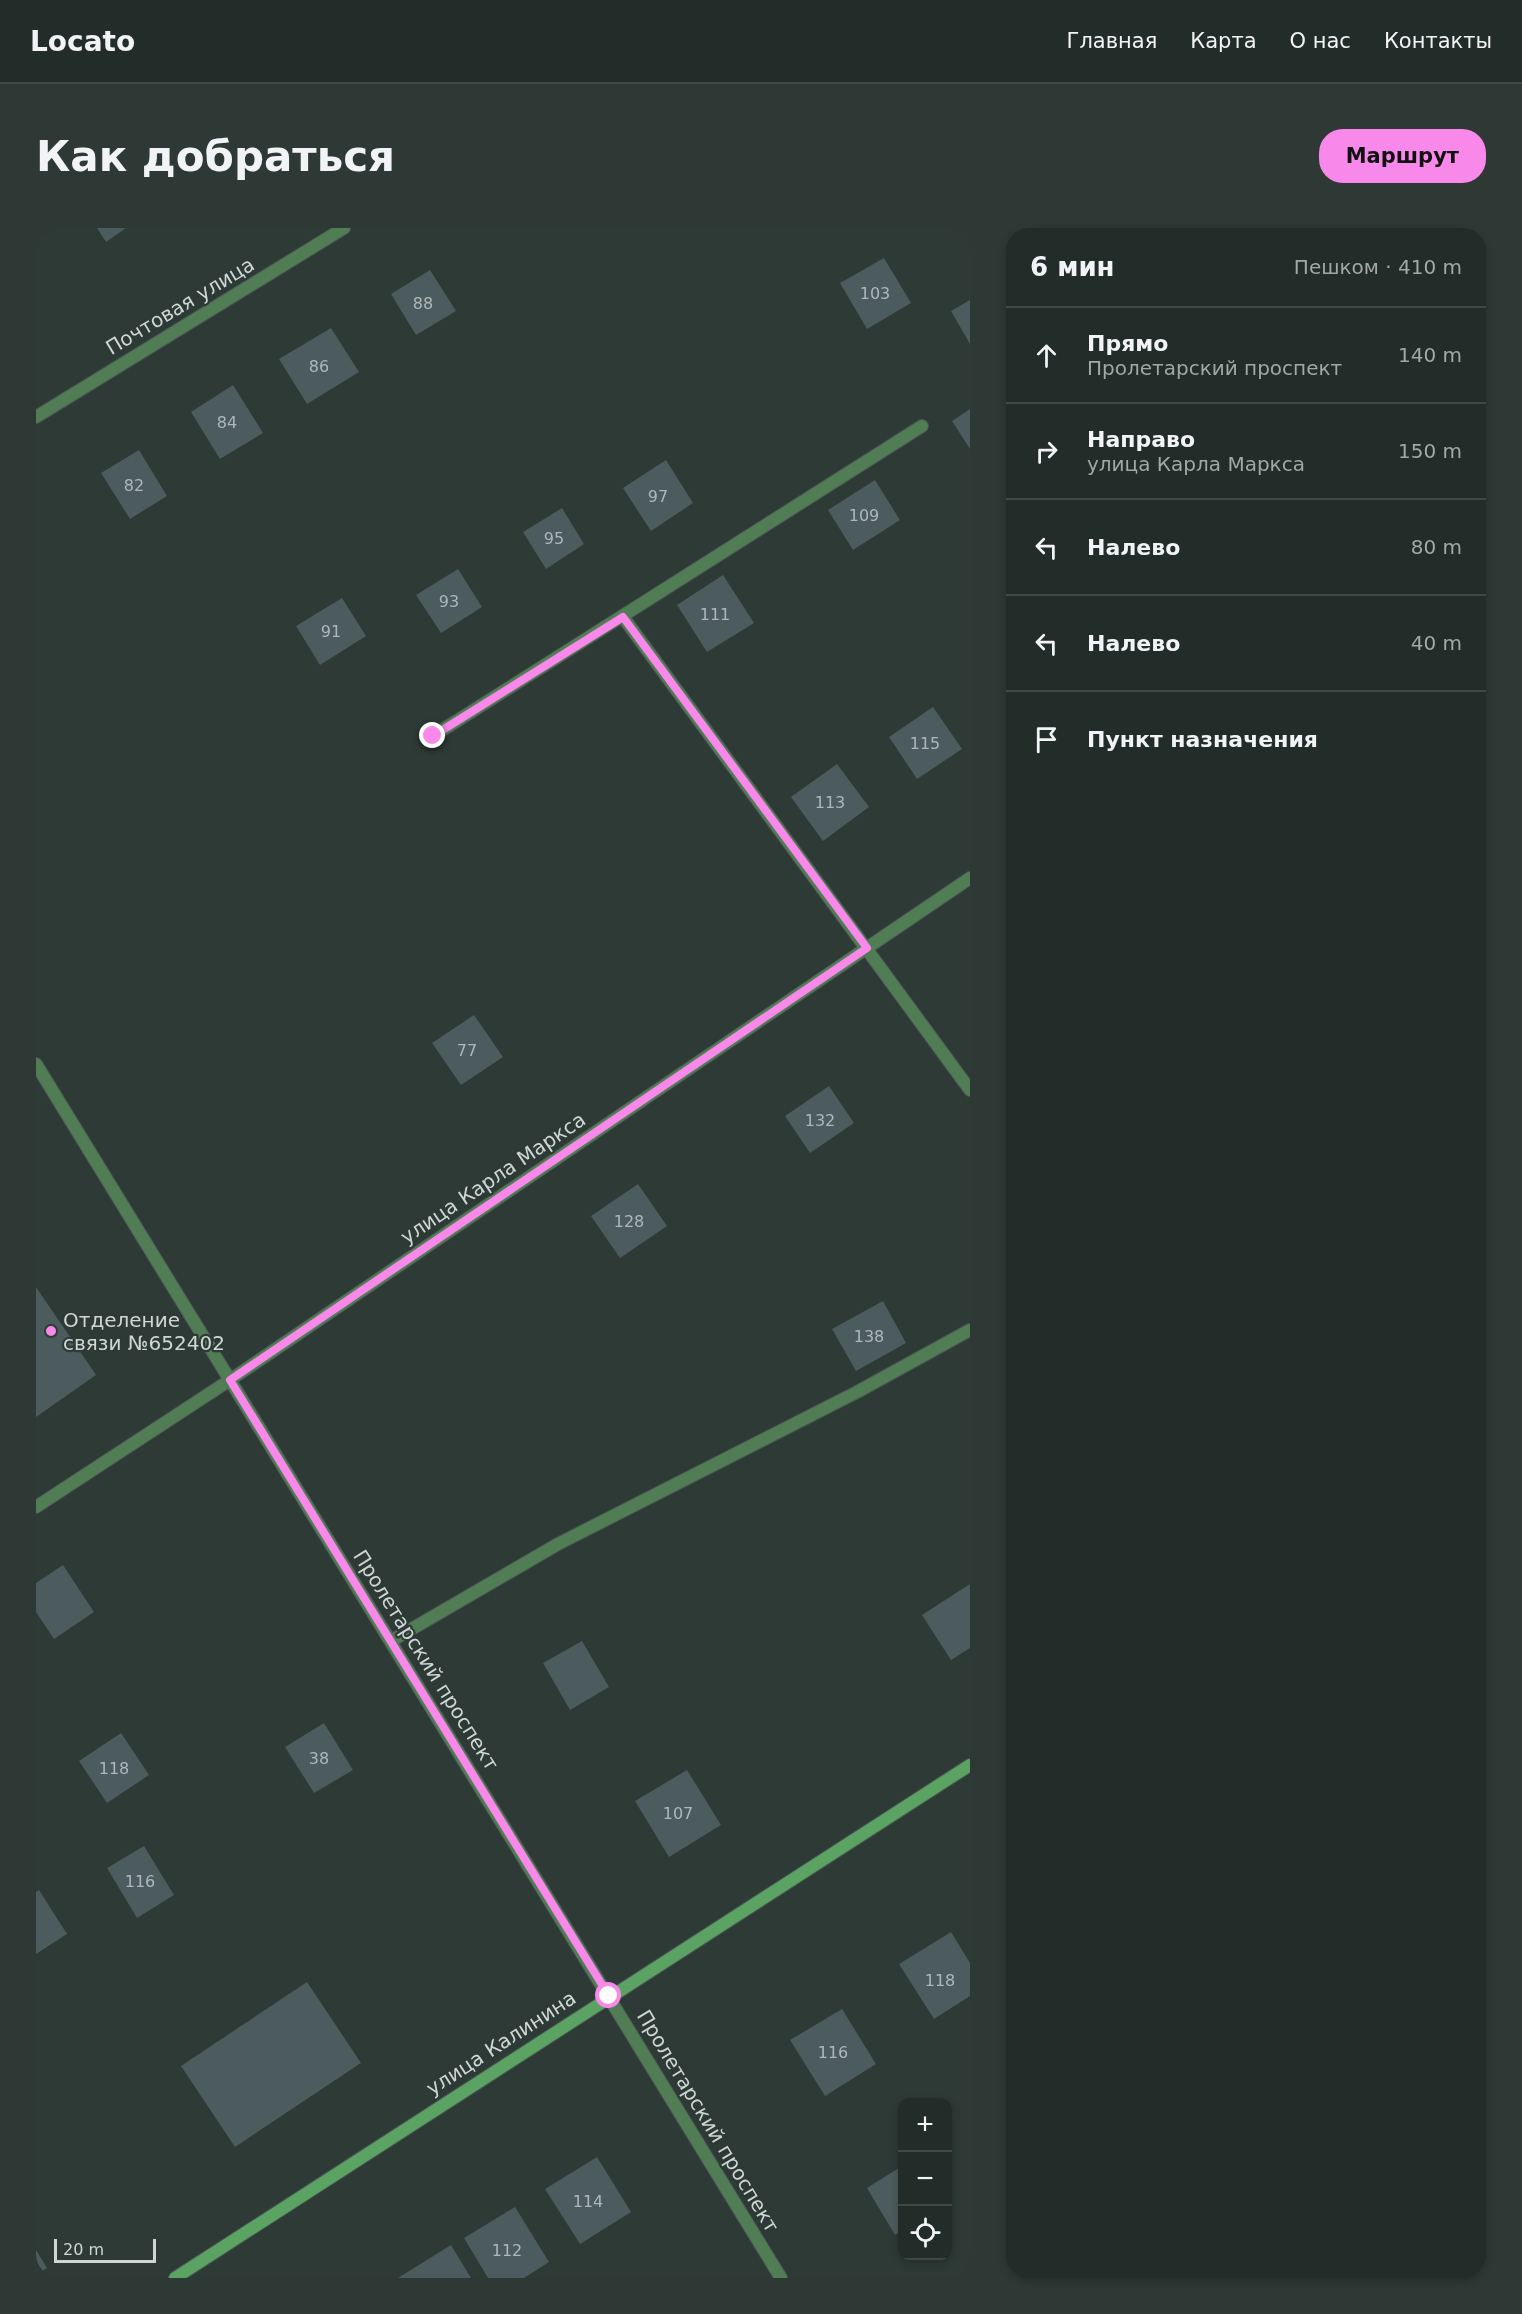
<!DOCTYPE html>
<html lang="ru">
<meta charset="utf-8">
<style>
:root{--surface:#222c28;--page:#2e3834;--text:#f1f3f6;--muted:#a2a7a8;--line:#3f4845;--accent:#f888e9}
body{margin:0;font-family:"DejaVu Sans",sans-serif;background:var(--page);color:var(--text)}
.controls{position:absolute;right:18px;bottom:18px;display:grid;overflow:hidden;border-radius:12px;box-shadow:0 3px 9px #0003}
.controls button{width:54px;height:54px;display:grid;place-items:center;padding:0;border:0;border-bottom:2px solid var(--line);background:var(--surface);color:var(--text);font:30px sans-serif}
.scale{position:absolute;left:18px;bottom:15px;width:102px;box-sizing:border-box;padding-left:6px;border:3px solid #cfd7d5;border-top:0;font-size:16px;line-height:21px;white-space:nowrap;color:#cfd7d5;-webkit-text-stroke:4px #2d3a36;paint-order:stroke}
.stop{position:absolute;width:18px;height:18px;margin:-14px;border:4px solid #f888e9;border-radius:50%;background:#fff}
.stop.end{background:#f888e9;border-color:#fff;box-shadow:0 2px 6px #0008}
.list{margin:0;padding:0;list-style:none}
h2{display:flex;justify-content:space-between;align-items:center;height:78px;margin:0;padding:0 24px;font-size:26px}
h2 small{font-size:20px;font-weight:400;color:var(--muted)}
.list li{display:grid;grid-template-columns:39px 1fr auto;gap:18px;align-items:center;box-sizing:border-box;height:96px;padding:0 24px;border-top:2px solid var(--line)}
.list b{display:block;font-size:22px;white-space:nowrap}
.list p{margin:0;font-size:20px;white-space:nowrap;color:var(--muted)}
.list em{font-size:20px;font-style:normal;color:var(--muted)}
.icon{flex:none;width:33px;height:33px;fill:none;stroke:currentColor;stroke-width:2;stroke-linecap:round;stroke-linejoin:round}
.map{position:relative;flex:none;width:934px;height:2050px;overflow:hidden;border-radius:24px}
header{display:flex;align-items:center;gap:36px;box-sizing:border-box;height:84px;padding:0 30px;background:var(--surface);border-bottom:2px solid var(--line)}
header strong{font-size:28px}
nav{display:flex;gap:33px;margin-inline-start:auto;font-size:21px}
.intro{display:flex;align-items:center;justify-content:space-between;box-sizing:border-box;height:144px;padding:0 36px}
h1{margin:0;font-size:42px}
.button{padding:15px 27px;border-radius:24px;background:var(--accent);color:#111;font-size:21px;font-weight:700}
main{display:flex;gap:36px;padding:0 36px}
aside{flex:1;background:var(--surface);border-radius:24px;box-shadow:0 3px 9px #0003}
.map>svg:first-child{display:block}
.building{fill:#4c5b5d}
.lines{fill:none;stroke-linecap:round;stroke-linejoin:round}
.service-casing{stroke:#4a5653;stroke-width:14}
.minor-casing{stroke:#4a5653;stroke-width:14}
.tertiary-casing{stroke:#4a5653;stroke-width:14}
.secondary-casing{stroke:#4a5653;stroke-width:14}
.service{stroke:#507d54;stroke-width:12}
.minor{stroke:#507d54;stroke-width:12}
.tertiary{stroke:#507d54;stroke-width:12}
.secondary{stroke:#5ba362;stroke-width:12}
.route{stroke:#f888e9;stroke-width:8}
.poi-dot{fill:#f888e9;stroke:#2d3a36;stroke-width:2}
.labels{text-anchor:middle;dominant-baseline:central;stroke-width:4.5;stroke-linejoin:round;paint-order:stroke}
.number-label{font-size:16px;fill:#aeb8b7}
.street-label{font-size:20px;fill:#cfd7d5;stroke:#2d3a36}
.poi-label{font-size:20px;fill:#cfd7d5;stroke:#2d3a36;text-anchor:start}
</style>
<header>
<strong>Locato</strong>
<nav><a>Главная</a><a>Карта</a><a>О нас</a><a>Контакты</a></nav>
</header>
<div class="intro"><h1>Как добраться</h1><a class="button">Маршрут</a></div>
<main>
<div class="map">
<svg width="934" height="2050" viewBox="0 0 934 2050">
<rect width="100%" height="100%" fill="#2d3a36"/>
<path class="building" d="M 61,0 L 90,0 L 70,14 Z
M 848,30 L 875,75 L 831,101 L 804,55 Z
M 394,42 L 420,83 L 380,107 L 355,66 Z
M 934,72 L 934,116 L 915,83 Z
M 295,100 L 323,144 L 271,176 L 243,131 Z
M 197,157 L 227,205 L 184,231 L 155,184 Z
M 934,181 L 934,221 L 916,193 Z
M 103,222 L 131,268 L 94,291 L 65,245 Z
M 630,232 L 657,275 L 615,303 L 587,260 Z
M 839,252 L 864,292 L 817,322 L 792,282 Z
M 526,280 L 548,316 L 510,341 L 487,304 Z
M 422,341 L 446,379 L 405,405 L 380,367 Z
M 687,347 L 718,395 L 671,424 L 641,377 Z
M 306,370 L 330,408 L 284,437 L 260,398 Z
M 897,479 L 926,521 L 881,551 L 853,509 Z
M 801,536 L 833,579 L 787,613 L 755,569 Z
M 438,787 L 467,829 L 425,857 L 396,815 Z
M 793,858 L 818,895 L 774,925 L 749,888 Z
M 602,956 L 631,998 L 584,1030 L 555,988 Z
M 0,1059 L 60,1147 L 0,1189 Z
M 847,1073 L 870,1115 L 820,1143 L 796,1101 Z
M 27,1337 L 58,1384 L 18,1411 L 0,1384 L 0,1355 Z
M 934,1356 L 934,1420 L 915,1432 L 886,1387 Z
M 546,1413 L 573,1459 L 534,1482 L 507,1435 Z
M 288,1495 L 317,1542 L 278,1565 L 249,1519 Z
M 85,1505 L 113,1547 L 71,1575 L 43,1533 Z
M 651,1542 L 685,1597 L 633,1629 L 599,1573 Z
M 108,1618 L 138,1667 L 101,1690 L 71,1640 Z
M 3,1662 L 31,1706 L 0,1726 L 0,1664 Z
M 915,1704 L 934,1735 L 934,1768 L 898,1791 L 863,1736 Z
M 271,1754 L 325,1835 L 199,1919 L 145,1838 Z
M 806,1781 L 840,1836 L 789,1868 L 754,1812 Z
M 561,1929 L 595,1984 L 544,2016 L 509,1961 Z
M 866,1938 L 866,2002 L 859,2007 L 831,1960 Z
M 479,1979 L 513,2034 L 488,2050 L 452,2050 L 428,2010 Z
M 415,2017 L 435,2050 L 362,2050 Z
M 0,2022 L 11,2040 L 0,2047 Z"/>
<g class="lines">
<g class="service-casing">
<path id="service" d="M 587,389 L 934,862
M 397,508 L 886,198
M 355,1413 L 522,1316 L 821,1164 L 934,1102"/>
</g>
<g class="minor-casing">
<path id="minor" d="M 0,189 L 308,0
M 0,1279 L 194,1152 L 934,650"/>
</g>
<g class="tertiary-casing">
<path id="tertiary" d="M 0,836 L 745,2050"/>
</g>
<g class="secondary-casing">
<path id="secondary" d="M 139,2050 L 934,1537"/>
</g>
<use href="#service" class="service"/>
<use href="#minor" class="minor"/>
<use href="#tertiary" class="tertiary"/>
<use href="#secondary" class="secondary"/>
</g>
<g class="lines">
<path class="route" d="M 397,508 L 587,389 L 831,720 L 194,1152 L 573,1768"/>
</g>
<circle class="poi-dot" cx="15" cy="1103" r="6"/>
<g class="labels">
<g class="number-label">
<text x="839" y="65">103</text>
<text x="387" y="75">88</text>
<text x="283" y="138">86</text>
<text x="191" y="194">84</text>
<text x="98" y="257">82</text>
<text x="622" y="268">97</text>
<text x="828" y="287">109</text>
<text x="518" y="310">95</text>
<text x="413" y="373">93</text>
<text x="679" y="386">111</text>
<text x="295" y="403">91</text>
<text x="889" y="515">115</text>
<text x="794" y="574">113</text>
<text x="431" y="822">77</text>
<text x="784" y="892">132</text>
<text x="593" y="993">128</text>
<text x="833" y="1108">138</text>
<text x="283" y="1530">38</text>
<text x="78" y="1540">118</text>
<text x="642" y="1585">107</text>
<text x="104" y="1653">116</text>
<text x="904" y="1752">118</text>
<text x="797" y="1824">116</text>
<text x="552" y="1973">114</text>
<text x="471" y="2022">112</text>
</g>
<g class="street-label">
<text transform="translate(144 78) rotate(-31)">Почтовая улица</text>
<text transform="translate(457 950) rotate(-34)">улица Карла Маркса</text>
<text transform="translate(390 1432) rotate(58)">Пролетарский проспект</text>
<text transform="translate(465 1815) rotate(-33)">улица Калинина</text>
<text transform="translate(672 1893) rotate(59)">Пролетарский проспект</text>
</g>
<g class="poi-label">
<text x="27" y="1092">Отделение<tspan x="27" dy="23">связи №652402</tspan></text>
</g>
</g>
</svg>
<div class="controls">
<button>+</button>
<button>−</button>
<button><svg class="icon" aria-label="locate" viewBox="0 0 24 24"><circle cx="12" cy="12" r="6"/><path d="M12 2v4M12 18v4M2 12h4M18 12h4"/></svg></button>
</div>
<div class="scale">20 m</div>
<div class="stop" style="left:573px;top:1768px"></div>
<div class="stop end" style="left:397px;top:508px"></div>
</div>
<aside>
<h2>6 мин<small>Пешком · 410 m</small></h2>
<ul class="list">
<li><svg class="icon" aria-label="ahead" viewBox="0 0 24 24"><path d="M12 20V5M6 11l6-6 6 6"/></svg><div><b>Прямо</b><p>Пролетарский проспект</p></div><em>140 m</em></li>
<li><svg class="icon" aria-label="right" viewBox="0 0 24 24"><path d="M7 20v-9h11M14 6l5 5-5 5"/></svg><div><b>Направо</b><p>улица Карла Маркса</p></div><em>150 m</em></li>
<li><svg class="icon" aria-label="left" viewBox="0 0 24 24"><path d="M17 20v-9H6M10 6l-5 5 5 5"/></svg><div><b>Налево</b></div><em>80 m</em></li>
<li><svg class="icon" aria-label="left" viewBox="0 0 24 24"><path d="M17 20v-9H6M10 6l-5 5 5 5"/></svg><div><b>Налево</b></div><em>40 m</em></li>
<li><svg class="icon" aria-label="arrive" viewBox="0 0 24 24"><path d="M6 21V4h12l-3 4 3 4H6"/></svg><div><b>Пункт назначения</b></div></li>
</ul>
</aside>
</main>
